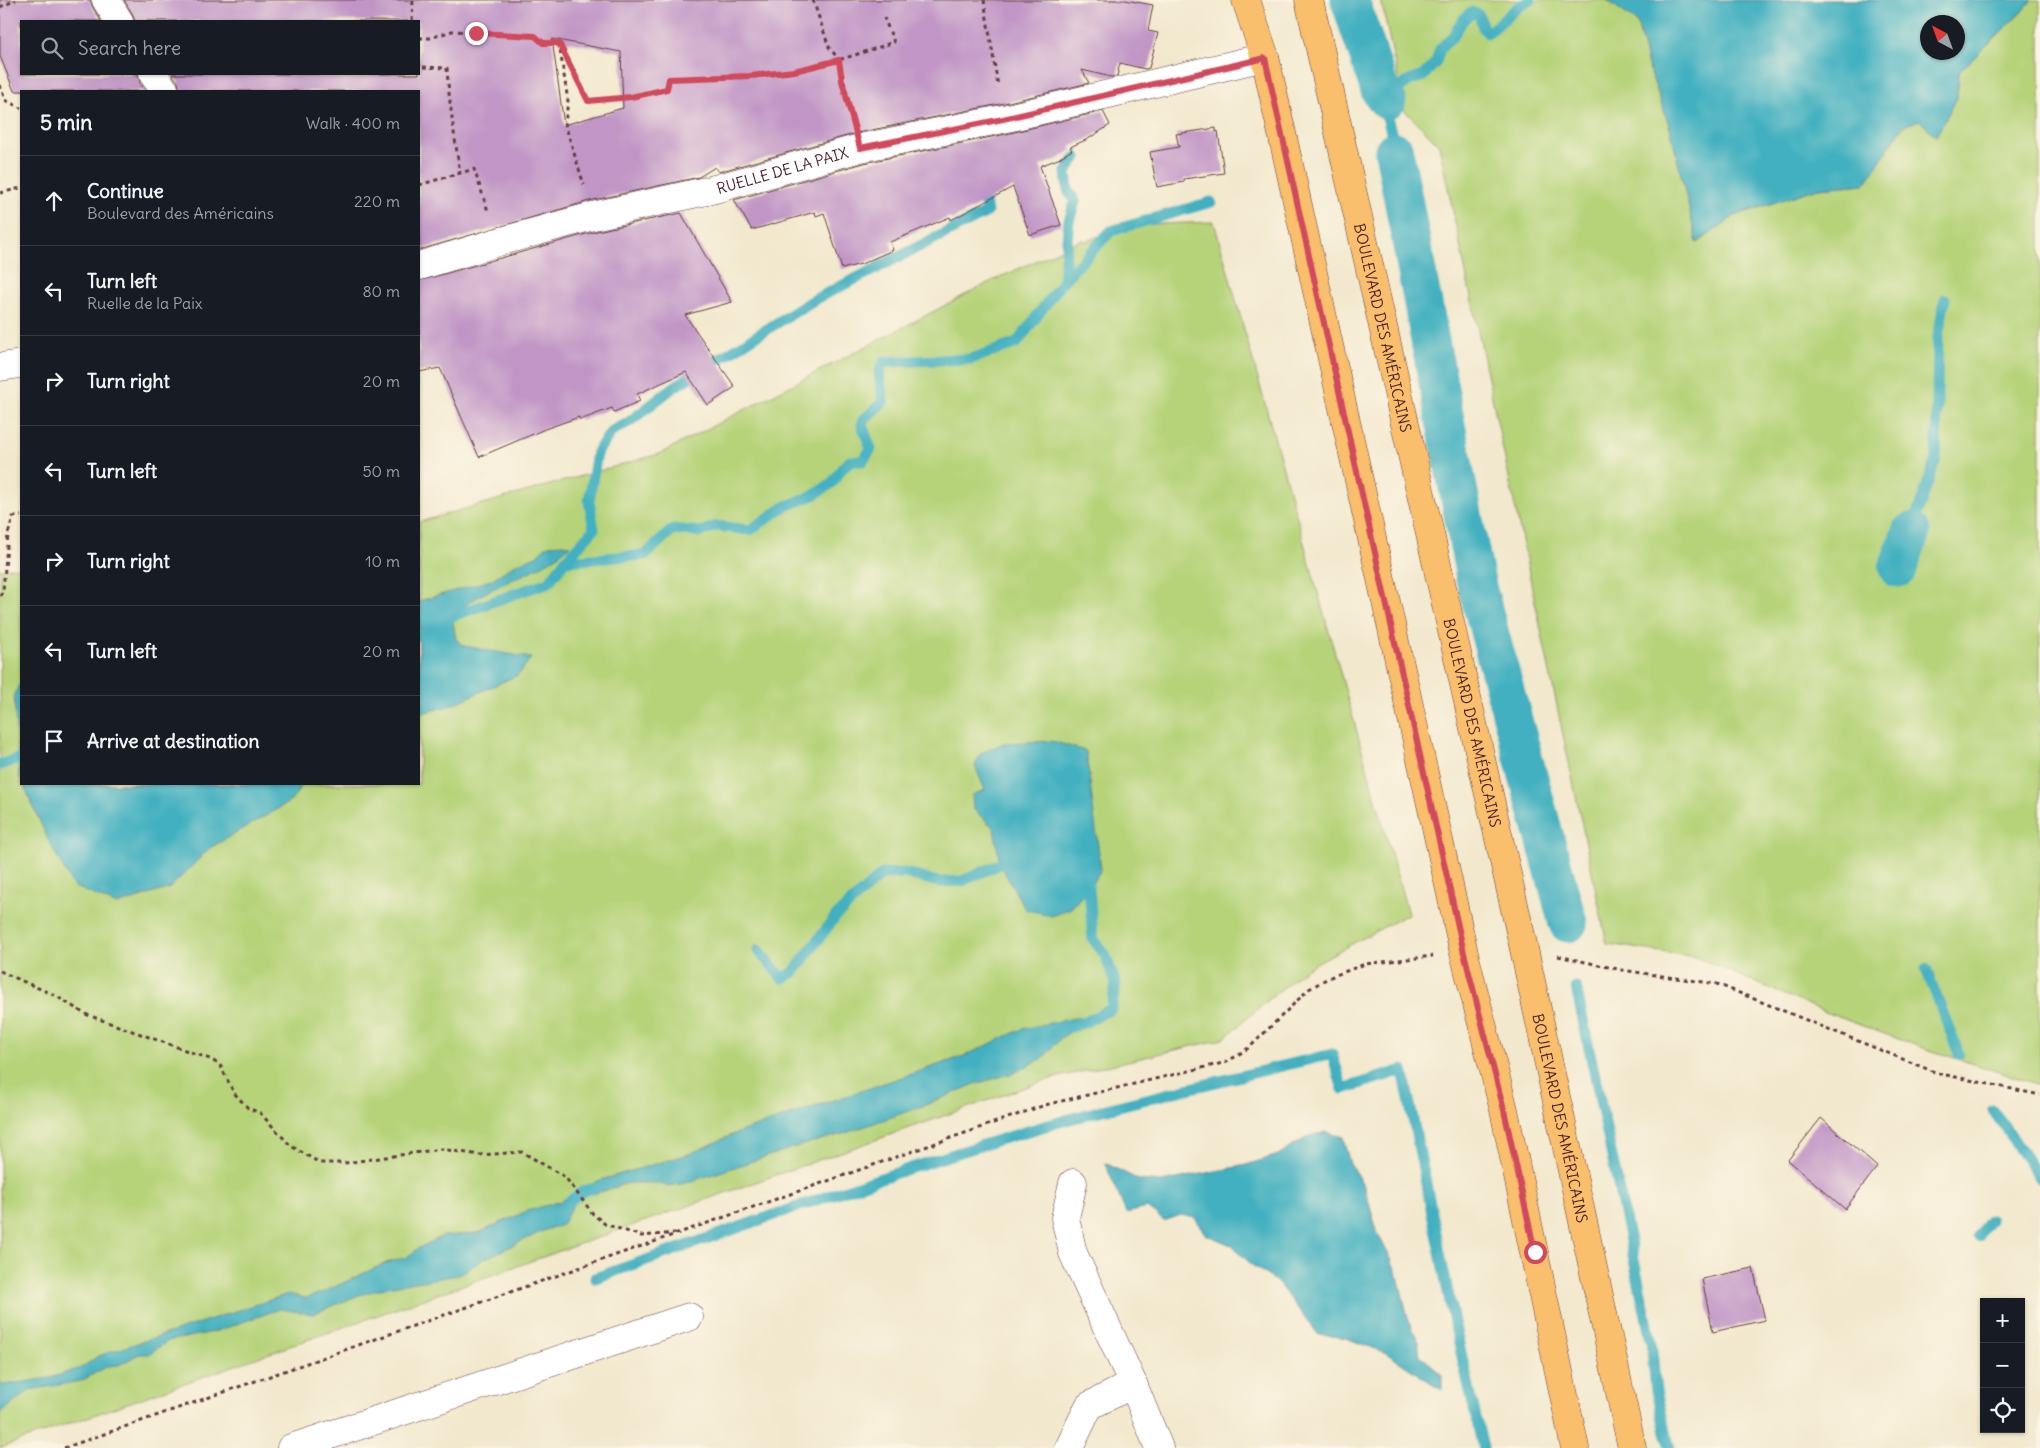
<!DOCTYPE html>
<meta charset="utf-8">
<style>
:root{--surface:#171b24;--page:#20242c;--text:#f1f3f6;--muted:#9ea1a6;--line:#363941}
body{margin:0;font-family:Delius,sans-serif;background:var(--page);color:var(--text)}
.controls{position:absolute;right:15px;bottom:15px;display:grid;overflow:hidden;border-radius:0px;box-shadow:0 1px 4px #0004}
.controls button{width:45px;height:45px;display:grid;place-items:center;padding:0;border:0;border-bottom:1px solid var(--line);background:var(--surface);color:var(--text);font:25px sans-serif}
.compass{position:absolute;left:1920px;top:15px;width:45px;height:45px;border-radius:50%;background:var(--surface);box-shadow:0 1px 4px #0004;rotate:319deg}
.stop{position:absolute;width:15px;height:15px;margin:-11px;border:4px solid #d1495b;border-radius:50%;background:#fff}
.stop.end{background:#d1495b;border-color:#fff;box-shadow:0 1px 5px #0008}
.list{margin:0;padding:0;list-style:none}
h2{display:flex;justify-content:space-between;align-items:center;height:65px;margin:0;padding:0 20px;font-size:21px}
h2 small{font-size:16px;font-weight:400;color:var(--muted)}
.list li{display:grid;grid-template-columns:32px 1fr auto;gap:15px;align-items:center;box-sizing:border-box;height:90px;padding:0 20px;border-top:1px solid var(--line)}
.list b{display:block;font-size:19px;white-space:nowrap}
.list p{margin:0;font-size:16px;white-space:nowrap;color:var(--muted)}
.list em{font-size:16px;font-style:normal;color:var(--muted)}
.icon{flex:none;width:28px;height:28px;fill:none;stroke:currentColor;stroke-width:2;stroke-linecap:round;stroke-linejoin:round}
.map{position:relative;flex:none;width:2040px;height:1448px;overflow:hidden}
.search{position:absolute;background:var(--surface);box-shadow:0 1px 4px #0004;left:20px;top:20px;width:400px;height:55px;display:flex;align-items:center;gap:12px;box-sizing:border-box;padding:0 18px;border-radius:0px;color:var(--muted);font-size:19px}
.panel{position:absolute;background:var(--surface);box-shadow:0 1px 4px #0004;left:20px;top:90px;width:400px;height:695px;border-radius:0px}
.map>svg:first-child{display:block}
.green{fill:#b6d379;stroke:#807952}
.water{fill:#43b0c0;stroke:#466876;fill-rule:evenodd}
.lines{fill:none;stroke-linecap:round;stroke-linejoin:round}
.stream{stroke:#43b0c0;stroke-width:11}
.canal{stroke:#43b0c0;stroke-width:39}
.building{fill:#c196c6;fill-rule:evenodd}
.minor-casing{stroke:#633d43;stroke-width:29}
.major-casing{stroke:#633d43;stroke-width:29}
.path{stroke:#633d43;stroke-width:3;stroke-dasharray:4 4;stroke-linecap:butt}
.minor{stroke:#fff;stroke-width:28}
.major{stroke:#f9bf6d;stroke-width:28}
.route{stroke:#d1495b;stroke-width:6}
.labels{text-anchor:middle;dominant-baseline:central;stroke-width:4;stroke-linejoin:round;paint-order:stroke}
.street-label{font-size:15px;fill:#4a1f2b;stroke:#fcf5e5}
</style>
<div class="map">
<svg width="2040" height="1448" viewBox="0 0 2040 1448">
<rect width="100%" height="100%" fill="#fcf5e5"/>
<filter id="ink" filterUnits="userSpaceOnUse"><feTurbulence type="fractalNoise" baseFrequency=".02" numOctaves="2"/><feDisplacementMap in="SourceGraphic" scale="10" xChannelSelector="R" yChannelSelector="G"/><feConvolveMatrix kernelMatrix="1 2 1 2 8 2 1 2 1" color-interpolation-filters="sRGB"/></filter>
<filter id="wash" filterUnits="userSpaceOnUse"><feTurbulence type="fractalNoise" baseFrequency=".0096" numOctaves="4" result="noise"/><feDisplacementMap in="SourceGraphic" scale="20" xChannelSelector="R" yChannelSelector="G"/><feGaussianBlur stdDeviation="1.12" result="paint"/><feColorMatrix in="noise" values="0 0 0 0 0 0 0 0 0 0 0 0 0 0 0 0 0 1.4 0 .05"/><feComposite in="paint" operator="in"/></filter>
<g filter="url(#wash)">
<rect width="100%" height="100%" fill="#f2e8cd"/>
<path class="green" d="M 1381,0 L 1607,0 L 1637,22 L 1648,65 L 1670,128 L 1698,243 L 1734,216 L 1818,188 L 1865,184 L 1903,126 L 1919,120 L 1936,136 L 1957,98 L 1959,72 L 2034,0 L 2040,0 L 2040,1085 L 1923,1048 L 1830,1014 L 1696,957 L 1607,944 L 1439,145 L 1405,111 Z
M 1214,222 L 1408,914 L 1305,969 L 1223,1039 L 1046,1080 L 0,1448 L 0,569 L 21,567 L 21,784 L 419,784 L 419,522 L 659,454 L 992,281 L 1083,239 L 1083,242 L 1129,225 Z"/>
<path class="water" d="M 1607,0 L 2034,0 L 1959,72 L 1957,98 L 1936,136 L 1919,120 L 1903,126 L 1865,184 L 1818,188 L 1734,216 L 1697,243 L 1670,128 L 1648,65 L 1637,22 ZM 1928,22 L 1958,22 L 1958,52 L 1928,52 Z
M 562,544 L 570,545 C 538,577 486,583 452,616 L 456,639 L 464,646 L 531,658 L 518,675 L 449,706 L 419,714 L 419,601 L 491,580 L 514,565 L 536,556 L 548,545 Z
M 21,682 L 21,780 L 19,776 L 14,694 Z
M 1052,741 L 1086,751 L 1101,870 L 1089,888 L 1071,908 L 1052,916 L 1025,909 L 1000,864 L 994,828 L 973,809 L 972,795 L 985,790 L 975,766 L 981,753 L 1003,743 Z
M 23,784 L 303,784 L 291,801 L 210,848 L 170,888 L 117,905 L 73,886 L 49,842 Z
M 1079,1017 L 1085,1022 L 1061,1038 L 1043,1058 L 1014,1073 L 975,1084 L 923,1106 L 843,1134 L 802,1145 L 686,1183 L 668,1186 L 656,1183 L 628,1183 L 594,1194 L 583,1191 L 597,1181 L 689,1154 L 734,1134 L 964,1056 L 1022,1029 Z
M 1326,1132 L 1343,1137 L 1350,1164 L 1364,1186 L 1378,1234 L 1392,1261 L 1399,1280 L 1407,1314 L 1412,1330 L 1417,1335 L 1420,1355 L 1442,1374 L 1442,1390 L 1386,1353 L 1346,1338 L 1318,1334 L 1277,1282 L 1253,1266 L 1231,1245 L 1207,1235 L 1195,1218 L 1181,1215 L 1164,1221 L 1147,1208 L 1126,1213 L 1105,1163 L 1139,1180 L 1161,1182 L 1246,1165 L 1278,1155 L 1309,1136 Z
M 569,1196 L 574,1198 L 573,1205 L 562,1225 L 545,1230 L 484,1259 L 458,1275 L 392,1286 L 359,1295 L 313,1314 L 280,1309 L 214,1332 L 168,1341 L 149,1354 L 139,1354 L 119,1365 L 108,1366 L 81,1381 L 30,1390 L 0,1414 L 0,1382 L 4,1385 L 50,1378 L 81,1368 L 98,1356 L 288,1294 L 306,1298 L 321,1293 L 386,1263 L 407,1257 L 419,1248 L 443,1236 L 478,1233 L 527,1211 L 561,1201 Z"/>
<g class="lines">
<path class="stream" d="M 1385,159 L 1394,151 L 1391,132 L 1386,113 L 1387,100 L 1391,93 L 1411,80 L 1423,76 L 1436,62 L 1440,49 L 1453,36 L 1463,20 L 1471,12 L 1479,15 L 1483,28 L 1488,33 L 1518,7 L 1531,0
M 1063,281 L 1069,221 L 1075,201 L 1068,190 L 1066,172 L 1076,157
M 1911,532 L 1936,459 L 1938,336 L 1945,299
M 565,561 L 594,529 L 589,501 L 597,452 L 612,431 L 629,422 L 674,387 L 814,300 L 987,212 L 982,187
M 419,636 L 429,636 L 452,616 L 549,582 L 565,561 L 645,555 L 673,529 L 701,532 L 716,526 L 750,530 L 784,507 L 814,495 L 832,483 L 843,467 L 850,461 L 863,461 L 871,449 L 862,425 L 863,420 L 883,402 L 879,373 L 884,362 L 971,359 L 1017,343 L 1063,281 L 1111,231 L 1211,202
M 0,765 L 21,758
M 758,950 L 782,978 L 793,973 L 836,916 L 882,874 L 904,873 L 938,882 L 962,881 L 1000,864
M 1926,969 L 1959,1054
M 1576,987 L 1651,1340 L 1656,1391 L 1670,1448
M 1072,1027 L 1085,1022 L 1111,1009 L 1116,984 L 1105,955 L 1093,939 L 1089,888
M 1993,1110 L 2040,1178
M 562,1207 L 583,1191 L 598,1187
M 1978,1236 L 1990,1220
M 595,1278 C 730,1231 865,1181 1002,1139 C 1111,1105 1222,1081 1332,1054 L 1343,1089 L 1403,1070 L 1454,1322 L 1483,1448"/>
<path class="canal" d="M 1350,0 L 1380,90 L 1387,100
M 1394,151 L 1476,583 L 1568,923
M 1898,568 L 1911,532"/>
</g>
<g id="blocks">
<path class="building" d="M 0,0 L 90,0 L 93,8 L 101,21 L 21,21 L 21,74 L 138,74 L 140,83 L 146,91 L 14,91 L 0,56 Z
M 124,0 L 1125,0 L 1153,5 L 1148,31 L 1158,33 L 1149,68 L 1145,69 L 1120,63 L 1117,76 L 1111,77 L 1082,70 L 1089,83 L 1000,104 L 857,133 L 718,172 L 715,167 L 699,177 L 589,201 L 419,250 L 419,91 L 180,91 L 178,82 L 172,74 L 419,74 L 419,21 L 135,21 L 132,13 ZM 552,39 L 621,52 L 623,108 L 564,125 Z
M 1103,111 L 1110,125 L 1088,139 L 1070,147 L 1072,150 L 1058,159 L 1040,166 L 1061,225 L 1030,235 L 1013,187 L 951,220 L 950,217 L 890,242 L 893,250 L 861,264 L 842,269 L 824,213 L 816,216 L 815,212 L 752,230 L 734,200 L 864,163 L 1006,134 Z
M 1216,128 L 1216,132 L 1218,131 L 1224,173 L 1184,179 L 1184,182 L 1157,187 L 1150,152 L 1179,147 L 1176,134 Z
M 681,213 L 732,302 L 685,315 L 735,387 L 708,405 L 686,372 L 637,394 L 640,401 L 614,412 L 612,408 L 580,420 L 579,417 L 545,429 L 479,457 L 440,368 L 419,372 L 419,281 L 597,231 Z
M 1821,1118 L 1877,1167 L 1845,1209 L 1788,1160 Z
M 1753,1268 L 1765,1320 L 1713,1332 L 1702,1279 Z"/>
</g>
</g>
<g filter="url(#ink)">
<use href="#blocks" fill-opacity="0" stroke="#633d43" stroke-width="1"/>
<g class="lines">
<g class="minor-casing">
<g id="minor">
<path d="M 106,0 L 119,21"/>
<path d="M 153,74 L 165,91"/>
<path id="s1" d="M 419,266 L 498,242 L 593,216 L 715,189 L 860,148 L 1003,119 L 1265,57"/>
<path d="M 0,367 L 21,364"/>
<path d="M 1073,1183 L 1065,1218 L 1073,1253 L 1133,1384 L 1159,1448"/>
<path d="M 291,1448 L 689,1317"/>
<path d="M 1069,1448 L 1089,1406 L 1133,1384"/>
</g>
</g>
<g class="major-casing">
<g id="major">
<path d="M 1246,0 L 1265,57 L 1464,953 L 1504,1110 L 1575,1448"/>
<path id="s2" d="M 1309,0 L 1524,949 L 1632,1448"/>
</g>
</g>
<path class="path" d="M 813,0 L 829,47 L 839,60 L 851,116
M 984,0 L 998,86
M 0,7 L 16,0
M 412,21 L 413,0
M 419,38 L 430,38 L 452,31 L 535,36 L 543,43 L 559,43 L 568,101 L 565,124 L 584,185
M 559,43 L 588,101 L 631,97 L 667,89 L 669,79 C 710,77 754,79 795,71 C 828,64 862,53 894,42 L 884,18
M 419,62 L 420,67 L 447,68 C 449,103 455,138 460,173
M 0,85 L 5,100 L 21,108
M 419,185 L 474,169 L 488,211
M 0,193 L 21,188
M 0,596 L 3,590 L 8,534 L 13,517 L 21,516
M 1558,956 L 1622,970 L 1717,984 L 1937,1073 L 2040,1095
M 0,971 L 56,996 L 85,1014 L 210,1059 L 220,1065 L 234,1093 L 248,1108 L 260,1113 L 291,1146 L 320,1163 L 345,1163 L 441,1149 L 480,1155 L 522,1152 L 565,1177 L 593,1214 L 605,1224 L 641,1236 L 676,1233
M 64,1448 L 1045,1105 L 1227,1062 L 1250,1047 L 1309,989 L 1328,978 L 1365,964 L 1433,956"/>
<use href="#minor" class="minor"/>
<use href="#major" class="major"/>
</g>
</g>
<g class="lines" filter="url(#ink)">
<path class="route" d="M 476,33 L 535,36 L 543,43 L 559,43 L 588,101 L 631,97 L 667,89 L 669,79 L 750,76 L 794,71 L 839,60 L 842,81 L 860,148 L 1003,119 L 1265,58 L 1464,953 L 1504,1110 L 1535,1252"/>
</g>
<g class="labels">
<g class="street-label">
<text stroke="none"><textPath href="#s1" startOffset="376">RUELLE DE LA PAIX</textPath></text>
<text stroke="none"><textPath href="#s2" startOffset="336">BOULEVARD DES AMÉRICAINS</textPath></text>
<text stroke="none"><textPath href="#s2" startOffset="741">BOULEVARD DES AMÉRICAINS</textPath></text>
<text stroke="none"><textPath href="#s2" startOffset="1146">BOULEVARD DES AMÉRICAINS</textPath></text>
</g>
</g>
</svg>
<div class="controls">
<button>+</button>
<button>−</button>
<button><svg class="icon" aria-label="locate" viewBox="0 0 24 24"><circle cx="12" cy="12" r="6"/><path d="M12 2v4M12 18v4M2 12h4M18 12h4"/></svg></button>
</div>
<svg class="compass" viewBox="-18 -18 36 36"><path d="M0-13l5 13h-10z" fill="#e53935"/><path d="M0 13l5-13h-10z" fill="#9ea1a6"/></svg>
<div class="stop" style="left:1535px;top:1252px"></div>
<div class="stop end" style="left:476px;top:33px"></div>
<div class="search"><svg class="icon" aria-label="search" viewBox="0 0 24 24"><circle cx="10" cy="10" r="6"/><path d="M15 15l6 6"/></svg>Search here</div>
<section class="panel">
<h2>5 min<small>Walk · 400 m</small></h2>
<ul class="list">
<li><svg class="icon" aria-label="ahead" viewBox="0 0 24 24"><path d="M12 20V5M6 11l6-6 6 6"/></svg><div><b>Continue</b><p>Boulevard des Américains</p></div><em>220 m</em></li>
<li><svg class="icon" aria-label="left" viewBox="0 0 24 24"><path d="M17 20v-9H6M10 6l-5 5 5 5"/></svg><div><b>Turn left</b><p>Ruelle de la Paix</p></div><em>80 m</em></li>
<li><svg class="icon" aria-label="right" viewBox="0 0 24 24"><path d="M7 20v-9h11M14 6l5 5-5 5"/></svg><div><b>Turn right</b></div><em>20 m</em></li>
<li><svg class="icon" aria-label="left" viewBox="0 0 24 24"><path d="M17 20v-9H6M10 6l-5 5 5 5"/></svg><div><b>Turn left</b></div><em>50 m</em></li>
<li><svg class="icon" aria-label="right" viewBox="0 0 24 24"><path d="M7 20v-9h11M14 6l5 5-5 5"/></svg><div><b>Turn right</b></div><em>10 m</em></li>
<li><svg class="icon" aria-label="left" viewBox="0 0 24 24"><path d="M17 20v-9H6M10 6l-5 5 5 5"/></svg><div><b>Turn left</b></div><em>20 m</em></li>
<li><svg class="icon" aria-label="arrive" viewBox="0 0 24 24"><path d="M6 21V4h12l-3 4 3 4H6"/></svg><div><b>Arrive at destination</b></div></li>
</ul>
</section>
</div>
